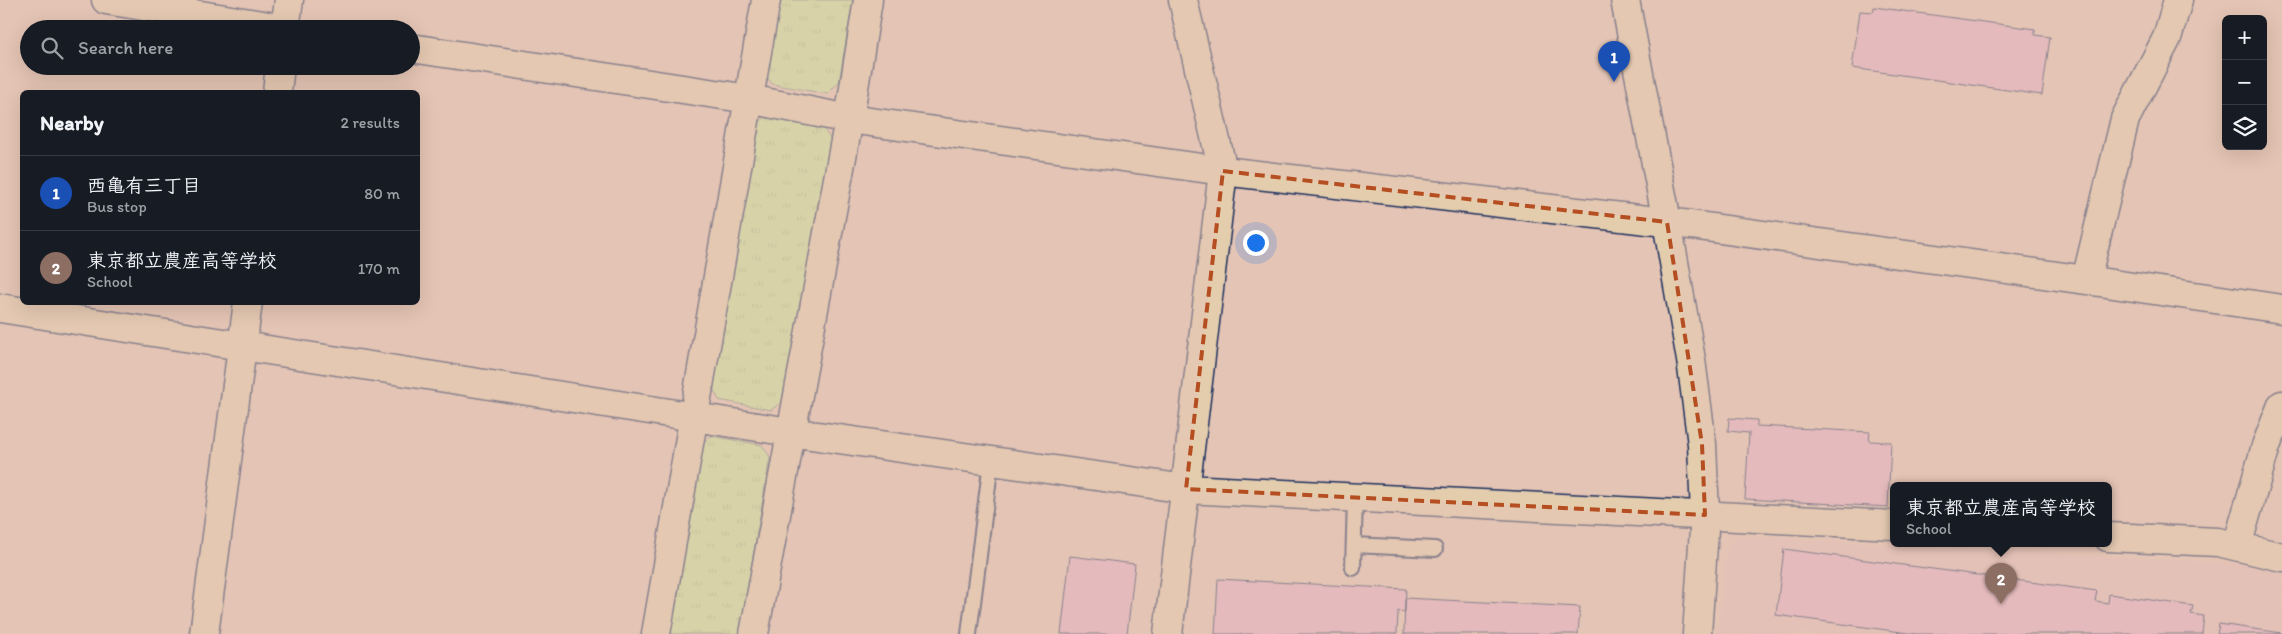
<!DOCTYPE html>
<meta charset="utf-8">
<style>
:root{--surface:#171b24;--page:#20242c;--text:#f1f3f6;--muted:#9ea1a6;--line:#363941;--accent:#0f766e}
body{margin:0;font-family:Itim,"Klee One",sans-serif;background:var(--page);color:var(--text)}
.controls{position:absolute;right:15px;top:15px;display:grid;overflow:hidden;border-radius:8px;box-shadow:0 5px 20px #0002}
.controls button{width:45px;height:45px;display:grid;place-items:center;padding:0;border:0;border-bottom:1px solid var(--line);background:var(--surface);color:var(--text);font:25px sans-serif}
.you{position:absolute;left:1255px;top:242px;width:18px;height:18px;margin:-12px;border:4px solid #fff;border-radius:50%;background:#1a73e8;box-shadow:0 0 0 8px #1a73e833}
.badge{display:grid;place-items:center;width:32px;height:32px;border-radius:50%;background:var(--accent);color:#fff;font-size:16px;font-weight:700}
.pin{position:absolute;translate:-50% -41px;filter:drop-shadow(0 1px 2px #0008)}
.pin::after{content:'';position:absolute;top:26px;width:18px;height:15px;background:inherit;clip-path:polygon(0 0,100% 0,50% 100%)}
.popup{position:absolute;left:1890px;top:482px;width:222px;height:65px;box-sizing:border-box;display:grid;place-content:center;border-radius:8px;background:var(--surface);filter:drop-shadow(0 1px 4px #0005);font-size:16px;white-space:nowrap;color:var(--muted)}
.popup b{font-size:19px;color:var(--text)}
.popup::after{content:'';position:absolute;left:50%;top:100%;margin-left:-10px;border:10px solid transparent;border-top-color:var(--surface)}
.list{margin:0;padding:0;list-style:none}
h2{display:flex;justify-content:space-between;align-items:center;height:65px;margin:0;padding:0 20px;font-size:21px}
h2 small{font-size:16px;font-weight:400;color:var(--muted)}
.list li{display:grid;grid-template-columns:32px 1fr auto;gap:15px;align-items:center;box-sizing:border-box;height:75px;padding:0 20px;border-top:1px solid var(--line)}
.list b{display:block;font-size:19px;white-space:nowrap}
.list p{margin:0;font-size:16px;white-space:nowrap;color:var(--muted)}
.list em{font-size:16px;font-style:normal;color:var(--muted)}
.icon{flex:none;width:28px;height:28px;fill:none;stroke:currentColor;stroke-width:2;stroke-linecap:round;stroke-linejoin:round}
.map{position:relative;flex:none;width:2282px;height:634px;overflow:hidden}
.search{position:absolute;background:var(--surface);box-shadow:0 5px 20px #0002;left:20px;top:20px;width:400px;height:55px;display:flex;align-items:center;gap:12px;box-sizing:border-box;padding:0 18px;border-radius:28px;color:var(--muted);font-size:19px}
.panel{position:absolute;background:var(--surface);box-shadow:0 5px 20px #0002;left:20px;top:90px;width:400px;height:215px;border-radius:8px}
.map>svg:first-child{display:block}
.built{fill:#e4bdb9}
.park{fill:url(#park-tufts);stroke:#72897c}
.building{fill:#e4aec5;stroke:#1b2f5e}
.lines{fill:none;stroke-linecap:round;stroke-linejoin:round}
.lane-casing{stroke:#1b2f5e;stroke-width:18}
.street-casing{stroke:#1b2f5e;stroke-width:31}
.secondary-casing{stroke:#1b2f5e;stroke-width:31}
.lane{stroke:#e4cdad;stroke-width:14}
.street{stroke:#e4cdad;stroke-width:28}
.secondary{stroke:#e4cdad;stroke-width:28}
.marked{fill:none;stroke:#b54e20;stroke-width:4;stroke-dasharray:10 6;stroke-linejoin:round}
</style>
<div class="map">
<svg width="2282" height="634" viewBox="0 0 2282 634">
<defs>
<pattern id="park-tufts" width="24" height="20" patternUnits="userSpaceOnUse" patternTransform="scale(1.25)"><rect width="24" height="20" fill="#c9e39a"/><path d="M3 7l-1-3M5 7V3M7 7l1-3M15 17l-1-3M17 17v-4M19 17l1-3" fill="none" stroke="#acc387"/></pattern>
</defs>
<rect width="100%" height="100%" fill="#e4c4b4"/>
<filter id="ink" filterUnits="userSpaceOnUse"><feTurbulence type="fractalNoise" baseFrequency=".02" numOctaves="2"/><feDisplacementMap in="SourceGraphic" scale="10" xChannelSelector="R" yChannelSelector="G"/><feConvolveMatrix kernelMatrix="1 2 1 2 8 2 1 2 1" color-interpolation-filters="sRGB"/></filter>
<g filter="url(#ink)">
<path class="built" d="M 1738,536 L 2237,563 L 2282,573 L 2282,634 L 1717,634 L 1727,546 Z"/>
<path class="park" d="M 773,0 L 853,0 L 839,82 L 827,94 L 772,84 L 761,68 Z
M 766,117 L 822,127 L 831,140 L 783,401 L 771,410 L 719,400 L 709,381 L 753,126 Z
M 711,436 L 762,445 L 770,457 L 740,634 L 667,634 L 701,445 Z"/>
<path class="building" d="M 1874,7 L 2035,29 L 2035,35 L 2050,37 L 2042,95 L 1852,68 L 1860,11 L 1873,12 Z
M 1729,418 L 1757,420 L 1757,426 L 1870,432 L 1869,441 L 1891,442 L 1888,507 L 1745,499 L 1749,433 L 1728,431 Z
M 1784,549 L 2097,591 L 2095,601 L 2108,603 L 2109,594 L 2193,606 L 2191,614 L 2204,616 L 2202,634 L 1916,634 L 1776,615 Z
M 1070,556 L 1135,564 L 1127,634 L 1061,634 Z
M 1218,579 L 1406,589 L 1405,612 L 1398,611 L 1397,634 L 1215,634 Z
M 1405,598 L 1580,607 L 1578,634 L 1404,634 Z
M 2219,624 L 2282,633 L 2282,634 L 2217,634 Z"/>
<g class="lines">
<g class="lane-casing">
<path id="lane" d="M 1354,545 L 1435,549
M 1353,568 L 1355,498
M 969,634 L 991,462"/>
</g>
<g class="street-casing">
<path id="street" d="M 106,0 L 287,29
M 285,29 L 289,0
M 411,48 L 749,99 L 849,119 L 1223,171 L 1691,225 L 2086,280 L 2282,309
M 277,92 L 280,66
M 2086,280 L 2125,119 L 2167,38 L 2178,0
M 0,308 L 790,432 L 1186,489 L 1894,525
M 2108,537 L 2218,542 L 2282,557
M 2237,546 L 2266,446 L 2282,405
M 204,634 L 248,302
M 656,634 L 766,0
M 754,634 L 849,119 L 868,0
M 1168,634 L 1223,171 L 1183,0"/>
</g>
<g class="secondary-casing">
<path id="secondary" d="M 1625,0 L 1667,222 L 1691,360 L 1702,444 L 1705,515 L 1697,634"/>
</g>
<use href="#lane" class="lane"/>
<use href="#street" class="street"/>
<use href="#secondary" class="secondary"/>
</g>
</g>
<path d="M0 0H2282V634H0ZM 1223,171 L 1667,222 L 1702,444 L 1705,515 L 1186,489 Z" fill="#e4c4b4" fill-opacity=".55" fill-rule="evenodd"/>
<path class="marked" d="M 1223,171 L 1667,222 L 1702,444 L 1705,515 L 1186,489 Z"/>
</svg>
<div class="controls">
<button>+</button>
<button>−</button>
<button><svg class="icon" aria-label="layers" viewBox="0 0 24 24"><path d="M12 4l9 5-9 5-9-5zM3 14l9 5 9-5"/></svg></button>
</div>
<div class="you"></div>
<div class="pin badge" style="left:1614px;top:82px;background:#1a4fb4">1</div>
<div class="pin badge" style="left:2001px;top:604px;background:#8d6e63">2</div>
<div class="popup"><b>東京都立農産高等学校</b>School</div>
<div class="search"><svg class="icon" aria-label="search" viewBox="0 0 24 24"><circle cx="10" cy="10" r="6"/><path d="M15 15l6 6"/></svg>Search here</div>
<section class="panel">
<h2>Nearby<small>2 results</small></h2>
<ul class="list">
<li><span class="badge" style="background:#1a4fb4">1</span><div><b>西亀有三丁目</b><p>Bus stop</p></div><em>80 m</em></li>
<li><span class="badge" style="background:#8d6e63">2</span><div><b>東京都立農産高等学校</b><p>School</p></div><em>170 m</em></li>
</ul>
</section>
</div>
